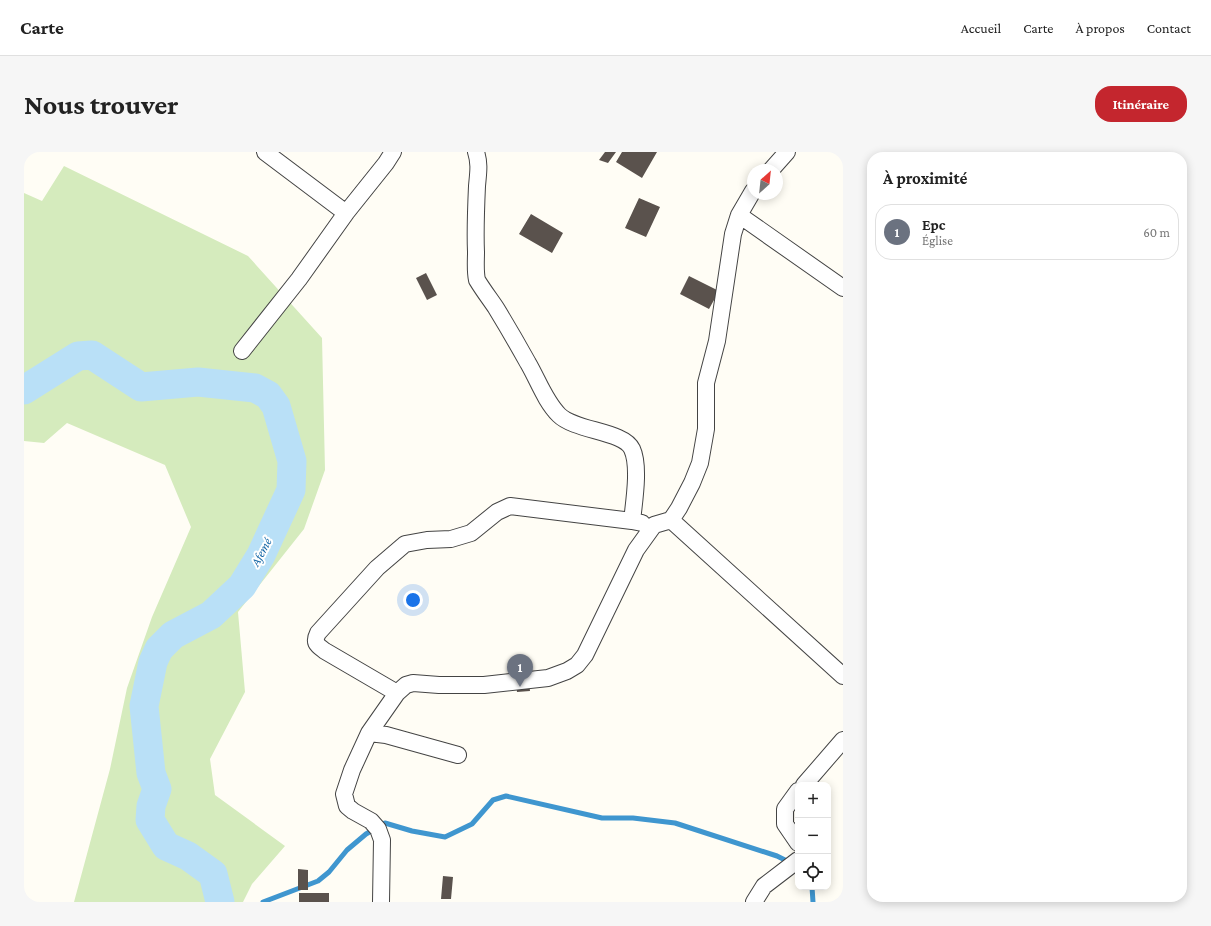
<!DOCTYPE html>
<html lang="fr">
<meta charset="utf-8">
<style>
:root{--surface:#fff;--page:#f6f6f6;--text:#222;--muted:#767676;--line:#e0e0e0;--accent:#c4262e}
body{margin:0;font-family:"Crimson Pro",serif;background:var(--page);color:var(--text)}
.controls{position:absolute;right:12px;bottom:12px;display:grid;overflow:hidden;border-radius:8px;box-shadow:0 2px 10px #0003}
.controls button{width:36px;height:36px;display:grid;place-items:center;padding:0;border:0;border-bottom:1px solid var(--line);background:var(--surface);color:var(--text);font:20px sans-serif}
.compass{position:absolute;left:723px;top:12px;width:36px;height:36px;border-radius:50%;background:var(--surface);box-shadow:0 2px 10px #0003;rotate:27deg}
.you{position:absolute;left:389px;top:448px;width:14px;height:14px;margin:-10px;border:3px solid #fff;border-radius:50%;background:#1a73e8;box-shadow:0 0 0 6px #1a73e833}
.badge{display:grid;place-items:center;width:26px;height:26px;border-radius:50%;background:var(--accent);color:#fff;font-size:13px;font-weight:700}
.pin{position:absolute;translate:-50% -33px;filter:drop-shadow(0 1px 2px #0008)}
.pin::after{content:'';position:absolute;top:21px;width:14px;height:12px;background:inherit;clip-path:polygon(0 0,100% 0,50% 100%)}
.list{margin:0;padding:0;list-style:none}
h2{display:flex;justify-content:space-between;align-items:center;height:52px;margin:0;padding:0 16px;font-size:17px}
h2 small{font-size:13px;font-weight:400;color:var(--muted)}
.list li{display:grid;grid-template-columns:26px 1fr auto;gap:12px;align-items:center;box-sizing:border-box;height:56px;margin:0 8px 8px;padding:0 8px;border:1px solid var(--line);border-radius:16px}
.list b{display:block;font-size:15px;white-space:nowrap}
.list p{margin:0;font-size:13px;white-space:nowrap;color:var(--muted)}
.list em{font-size:13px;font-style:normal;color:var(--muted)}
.icon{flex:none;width:22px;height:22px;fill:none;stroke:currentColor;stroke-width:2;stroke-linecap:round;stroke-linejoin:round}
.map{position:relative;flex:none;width:819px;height:750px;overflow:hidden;border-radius:16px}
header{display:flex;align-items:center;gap:24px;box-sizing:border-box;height:56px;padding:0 20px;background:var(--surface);border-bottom:1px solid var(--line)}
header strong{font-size:19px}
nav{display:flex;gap:22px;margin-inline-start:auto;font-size:14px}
.intro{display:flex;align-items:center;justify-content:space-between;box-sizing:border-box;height:96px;padding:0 24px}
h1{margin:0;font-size:28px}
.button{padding:10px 18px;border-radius:16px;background:var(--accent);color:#fff;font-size:14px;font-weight:700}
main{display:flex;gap:24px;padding:0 24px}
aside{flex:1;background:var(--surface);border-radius:16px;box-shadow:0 2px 10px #0003}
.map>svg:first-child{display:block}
.green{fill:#d5ebbd}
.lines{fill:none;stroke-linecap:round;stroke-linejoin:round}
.stream{stroke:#3f96cf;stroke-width:5}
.river{stroke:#b9e0f7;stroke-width:29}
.building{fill:#5a524d}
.minor-casing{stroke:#444;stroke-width:18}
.minor{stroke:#fff;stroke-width:16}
.labels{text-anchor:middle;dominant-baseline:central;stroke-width:4;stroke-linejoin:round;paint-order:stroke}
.water-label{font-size:13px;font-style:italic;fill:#1768a6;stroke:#fff}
</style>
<header>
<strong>Carte</strong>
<nav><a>Accueil</a><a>Carte</a><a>À propos</a><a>Contact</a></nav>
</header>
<div class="intro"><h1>Nous trouver</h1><a class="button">Itinéraire</a></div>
<main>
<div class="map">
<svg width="819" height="750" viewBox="0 0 819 750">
<rect width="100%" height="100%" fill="#fffdf5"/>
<path class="green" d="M 40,14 L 224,104 L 298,186 L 301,318 L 280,377 L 214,460 L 221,540 L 186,607 L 191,643 L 261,694 L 228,732 L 219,750 L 50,750 L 86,617 L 103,536 L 128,465 L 167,375 L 141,313 L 43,271 L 20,291 L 0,289 L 0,41 L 18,49 Z"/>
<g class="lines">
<path class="stream" d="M 788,735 L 789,750
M 239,750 L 294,729 L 305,720 L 323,698 L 342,682 L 361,671 L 388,679 L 421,685 L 448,672 L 469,648 L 482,644 L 578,666 L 609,666 L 651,671 L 753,704 L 765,710"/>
<path class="river" d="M 0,238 L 54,204 L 68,203 L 117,235 L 174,230 L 231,236 L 244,243 L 252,254 L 268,309 L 267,338 L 237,403 L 218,434 L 187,463 L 149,483 L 135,497 L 129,510 L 120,554 L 127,621 L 133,637 L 127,654 L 126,668 L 142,694 L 164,704 L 189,722 L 196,750"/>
</g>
<path class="building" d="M 581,0 L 592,0 L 584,11 L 575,8 Z
M 598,0 L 633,0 L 618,26 L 592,10 Z
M 615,46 L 636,55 L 622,85 L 601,76 Z
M 507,62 L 539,81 L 528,101 L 495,82 Z
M 402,121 L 413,143 L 403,148 L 392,126 Z
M 665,124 L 695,139 L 685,157 L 656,142 Z
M 505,531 L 506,539 L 493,540 L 492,532 Z
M 274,717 L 284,718 L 284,738 L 274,738 Z
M 419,724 L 429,725 L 427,747 L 417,747 Z
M 275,741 L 305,741 L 305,750 L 275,750 Z"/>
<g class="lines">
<g class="minor-casing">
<path id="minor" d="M 241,0 L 322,61
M 452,0 C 456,12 454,22 453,34 C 452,56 451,78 452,100 C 452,109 451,119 453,128 C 459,138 466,147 472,156 C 483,174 494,193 504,211 C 514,228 521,249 535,263 C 551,279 600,279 608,297 C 616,314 610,350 608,369 L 618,371
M 747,18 L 763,0
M 715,63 L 819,136
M 218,199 L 275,127 L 322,61 L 362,11 L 369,0
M 647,368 L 819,524
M 373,541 L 301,499 C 293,493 289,491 294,481 L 353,416 L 381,392 L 403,388 L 427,387 L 447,381 L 473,360 L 486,354 L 608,369
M 345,581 L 328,618 L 320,642 L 323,654 L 329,659 L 347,669 L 354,677 L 358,688 L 357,750
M 434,603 L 362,583 L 345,581 L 373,541 L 382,533 L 389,531 L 415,533 L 460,533 L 524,526 L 543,519 L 553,513 L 561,503 L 612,398 L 630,373 L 647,368 L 655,356 L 668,331 L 676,311 L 682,277 L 682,231 L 693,189 L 709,82 L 715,63 L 729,39
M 780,633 L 819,588
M 774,639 L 761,657 L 761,672 L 774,691
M 730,750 L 740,734 L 774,708"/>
</g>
<use href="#minor" class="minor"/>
</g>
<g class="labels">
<g class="water-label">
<text transform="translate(237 400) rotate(-62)">Afemé</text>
</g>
</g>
</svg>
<div class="controls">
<button>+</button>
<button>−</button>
<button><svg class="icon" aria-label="locate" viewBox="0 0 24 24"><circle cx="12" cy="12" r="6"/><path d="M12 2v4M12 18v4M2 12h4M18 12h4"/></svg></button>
</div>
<svg class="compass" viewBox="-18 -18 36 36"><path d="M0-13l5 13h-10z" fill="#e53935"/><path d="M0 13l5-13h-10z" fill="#767676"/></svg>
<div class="you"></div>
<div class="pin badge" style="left:496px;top:535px;background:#6b7280">1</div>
</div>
<aside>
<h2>À proximité<small></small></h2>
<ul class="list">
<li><span class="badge" style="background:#6b7280">1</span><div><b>Epc</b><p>Église</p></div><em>60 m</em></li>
</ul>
</aside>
</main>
